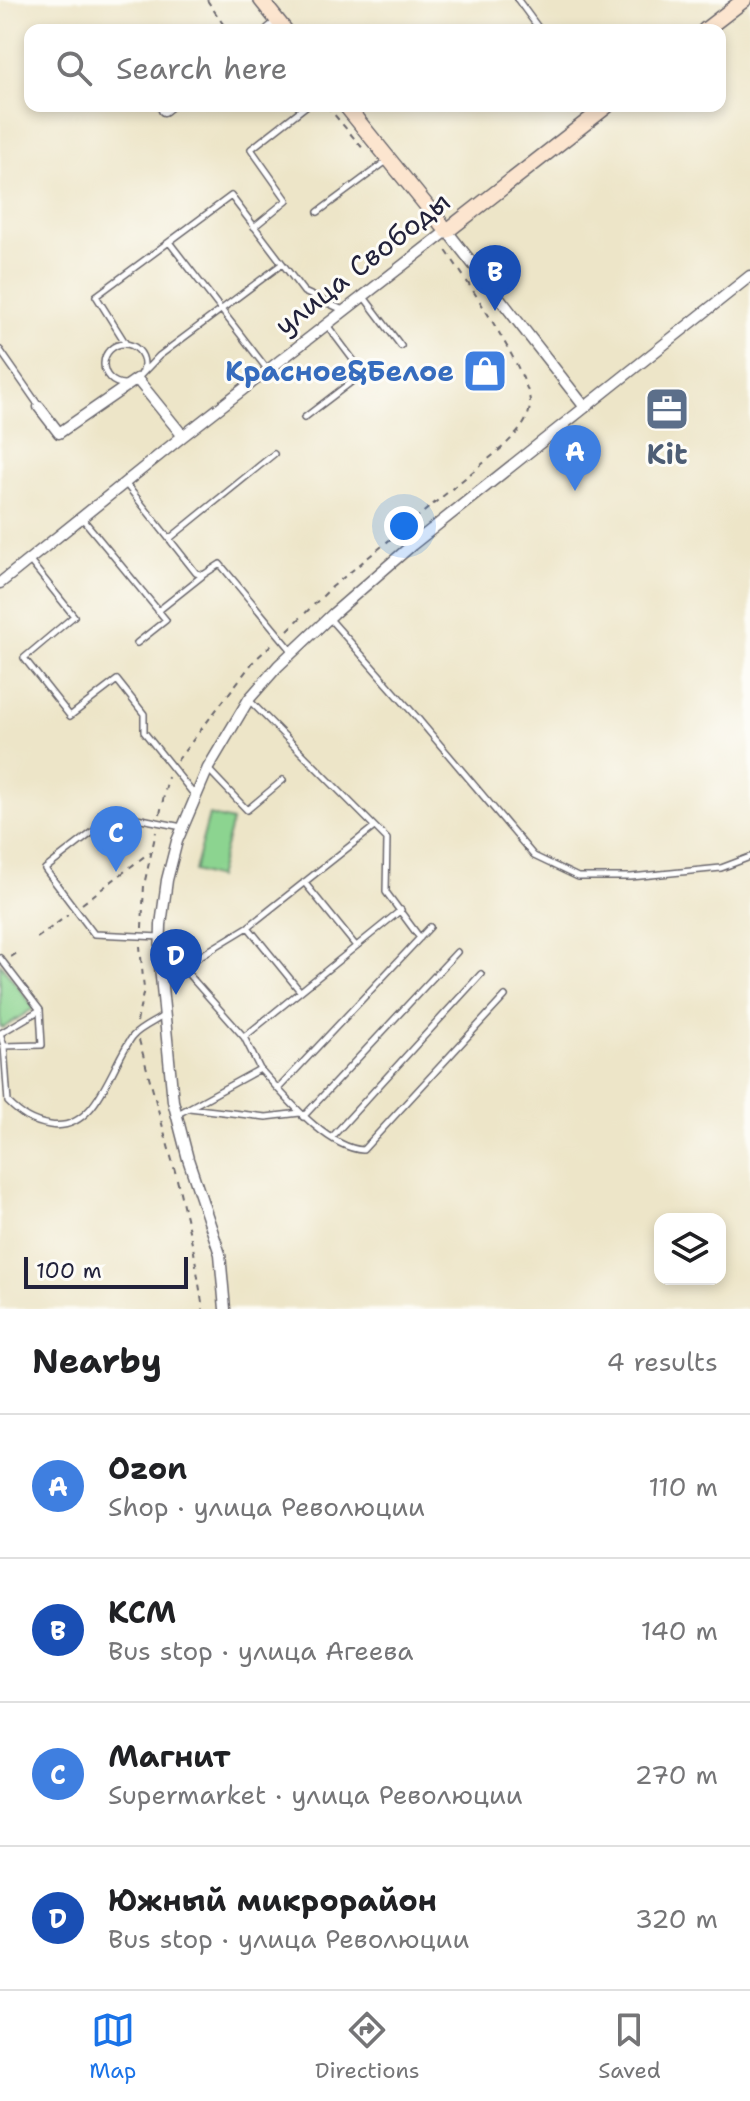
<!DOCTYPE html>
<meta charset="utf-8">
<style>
:root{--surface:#fff;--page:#f6f6f6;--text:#202124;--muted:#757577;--line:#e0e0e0;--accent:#1a73e8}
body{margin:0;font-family:"Shantell Sans",sans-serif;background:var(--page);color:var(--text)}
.controls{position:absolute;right:24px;bottom:24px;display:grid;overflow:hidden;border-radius:16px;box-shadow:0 4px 12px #0003}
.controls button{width:72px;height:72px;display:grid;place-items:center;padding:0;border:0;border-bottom:2px solid var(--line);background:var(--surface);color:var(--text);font:40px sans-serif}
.scale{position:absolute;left:24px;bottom:20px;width:164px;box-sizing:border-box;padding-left:8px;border:4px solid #22223b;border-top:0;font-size:22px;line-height:28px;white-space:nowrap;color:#22223b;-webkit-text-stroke:6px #fdfcf7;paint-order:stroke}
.you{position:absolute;left:404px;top:526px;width:28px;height:28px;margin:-20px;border:6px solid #fff;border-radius:50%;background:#1a73e8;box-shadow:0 0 0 12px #1a73e833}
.badge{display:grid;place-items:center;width:52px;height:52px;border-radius:50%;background:var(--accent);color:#fff;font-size:26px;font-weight:700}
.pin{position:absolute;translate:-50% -66px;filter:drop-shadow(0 2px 4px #0008)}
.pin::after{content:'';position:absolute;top:42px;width:28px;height:24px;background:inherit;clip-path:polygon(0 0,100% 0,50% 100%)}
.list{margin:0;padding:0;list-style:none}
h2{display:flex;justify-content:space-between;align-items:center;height:104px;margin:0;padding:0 32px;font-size:34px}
h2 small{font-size:26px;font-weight:400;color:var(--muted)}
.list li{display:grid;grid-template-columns:52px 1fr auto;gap:24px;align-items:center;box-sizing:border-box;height:144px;padding:0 32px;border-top:2px solid var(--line)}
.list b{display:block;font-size:30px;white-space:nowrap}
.list p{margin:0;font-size:26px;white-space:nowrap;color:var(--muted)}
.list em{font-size:26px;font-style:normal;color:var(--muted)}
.icon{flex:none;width:44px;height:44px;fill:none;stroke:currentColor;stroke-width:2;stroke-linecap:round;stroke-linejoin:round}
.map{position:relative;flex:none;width:750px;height:1309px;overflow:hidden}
.search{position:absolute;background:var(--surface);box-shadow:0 4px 12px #0003;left:24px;right:24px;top:24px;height:88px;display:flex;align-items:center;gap:20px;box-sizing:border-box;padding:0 28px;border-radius:16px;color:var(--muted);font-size:30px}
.sheet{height:680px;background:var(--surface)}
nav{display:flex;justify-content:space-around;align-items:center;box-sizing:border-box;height:112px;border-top:2px solid var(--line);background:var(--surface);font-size:22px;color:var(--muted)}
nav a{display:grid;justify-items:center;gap:4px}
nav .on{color:var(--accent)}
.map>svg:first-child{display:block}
.green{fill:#8cd490;stroke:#577b66;stroke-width:2}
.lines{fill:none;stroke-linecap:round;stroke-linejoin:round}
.lane-casing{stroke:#69666c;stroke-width:8}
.street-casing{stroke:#69666c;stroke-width:13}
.secondary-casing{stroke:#69666c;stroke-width:17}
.path{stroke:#69666c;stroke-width:2;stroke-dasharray:6 6;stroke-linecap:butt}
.lane{stroke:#fff;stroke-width:5}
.street{stroke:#fff;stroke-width:10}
.secondary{stroke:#fce5cf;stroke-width:14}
.labels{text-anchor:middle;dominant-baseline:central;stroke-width:6;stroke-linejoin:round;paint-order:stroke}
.street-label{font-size:28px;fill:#22223b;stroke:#fdfcf7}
.shop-label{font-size:28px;font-weight:bold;fill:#366cbe;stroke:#fdfcf7;text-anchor:end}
.service-label{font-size:28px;font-weight:bold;fill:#4e5e75;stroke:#fdfcf7}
</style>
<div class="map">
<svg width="750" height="1309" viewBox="0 0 750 1309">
<rect width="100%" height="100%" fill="#fdfcf7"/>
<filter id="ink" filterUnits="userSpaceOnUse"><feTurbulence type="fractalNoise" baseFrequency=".0125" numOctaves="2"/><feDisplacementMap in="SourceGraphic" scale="16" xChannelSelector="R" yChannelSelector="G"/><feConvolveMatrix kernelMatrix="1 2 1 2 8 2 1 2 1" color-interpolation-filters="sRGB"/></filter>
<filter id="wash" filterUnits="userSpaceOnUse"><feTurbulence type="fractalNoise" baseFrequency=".006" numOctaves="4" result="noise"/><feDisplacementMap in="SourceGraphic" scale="32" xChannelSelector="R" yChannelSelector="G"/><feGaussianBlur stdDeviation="1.8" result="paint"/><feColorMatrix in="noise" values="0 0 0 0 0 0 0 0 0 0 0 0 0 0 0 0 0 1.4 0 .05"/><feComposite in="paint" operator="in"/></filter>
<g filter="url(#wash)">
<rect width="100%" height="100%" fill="#ede5c8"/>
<path class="green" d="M 209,815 L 232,821 L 217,878 L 194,871 Z
M 0,963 L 34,1008 L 3,1028 L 0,1026 Z"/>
</g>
<g filter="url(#ink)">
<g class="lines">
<g class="lane-casing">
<path id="lane" d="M 518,0 L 540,30
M 318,212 L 388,160
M 254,227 L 287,200 L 251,149 L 306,106
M 169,242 L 267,369
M 364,297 L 401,346
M 126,344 L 96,296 L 231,196 L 304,292 L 343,310
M104 364a20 20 0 1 1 40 0a20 20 0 1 1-40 0Z
M 0,350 L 39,406
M 137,379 L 159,356 L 282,264
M 304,418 L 363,373 L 327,325
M 125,483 L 196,573 L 203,575 L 220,564 L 293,652
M 82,518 L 166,620 L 137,643
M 169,539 L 274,454
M 29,560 L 74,616 L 24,658 L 70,716 L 117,680 L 144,714 L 144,732 L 196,797
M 158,611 L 202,576
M 329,618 L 420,721 L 534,856 L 578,877 L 631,877 L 721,868 L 750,857
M 249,700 L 387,839 L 386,892 L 420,938
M 208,769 L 247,810 L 283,780
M 304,882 L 356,946
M 248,927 L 300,991
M 161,937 L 94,934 L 45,869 L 116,814 L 182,827
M 0,958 L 40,1010 L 42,1045 L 4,1046
M 161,967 L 182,967 L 244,1037 L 260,1069
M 182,967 L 248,927 L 374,827
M 0,1033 L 4,1046 L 8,1102 C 21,1115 32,1122 50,1125 C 97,1133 111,1064 133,1036 C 140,1028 154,1022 163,1016
M 1,1033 L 40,1010
M 244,1037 L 401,910
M 278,1089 L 430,927
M 189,1108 L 266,1117 L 300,1113
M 178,1114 L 260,1069 C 284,1095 326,1148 363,1150 L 505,996
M 303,1117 L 457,952
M 332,1137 L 481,974"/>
</g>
<g class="street-casing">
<path id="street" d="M 269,30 L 279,22
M 164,110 L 169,106
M 39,407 L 59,433 L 137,379 L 183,436
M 0,583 L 183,436 L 447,231 L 584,406
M 225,1309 L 220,1254 L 188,1159 L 173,1101 L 160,966 L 161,925 L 167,880 L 177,841 L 208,768 L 249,699 L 278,666 L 334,613 L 412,545 L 750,276"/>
</g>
<g class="secondary-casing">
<path id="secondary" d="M 261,0 L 285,30
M 705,30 L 744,0
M 346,106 L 447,231 L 607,106"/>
</g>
<path class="path" d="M 207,0 L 227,30
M 327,106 L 365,151
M 288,630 L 332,587 L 503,447 C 515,435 528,424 530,406 C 534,379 463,275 445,249
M 177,761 L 253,662 L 274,642
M 160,814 L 168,777
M 82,904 L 150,852
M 142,928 L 144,885 L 156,832
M 37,938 L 68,915
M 11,957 L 20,951
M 137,1022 L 144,989 L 140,946
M 139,1040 L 176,1175 L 194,1252 L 203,1309"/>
<use href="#lane" class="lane"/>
<use href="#street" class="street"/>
<use href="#secondary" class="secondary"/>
</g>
</g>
<defs>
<g id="shop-square" transform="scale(2.3)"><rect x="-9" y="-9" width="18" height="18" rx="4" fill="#3f7fe0" stroke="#fdfcf7"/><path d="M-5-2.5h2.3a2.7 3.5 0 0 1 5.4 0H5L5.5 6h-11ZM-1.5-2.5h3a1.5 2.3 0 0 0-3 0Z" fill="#fff"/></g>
<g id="office-square" transform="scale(2.3)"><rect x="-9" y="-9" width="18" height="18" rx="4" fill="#5c6f8a" stroke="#fdfcf7"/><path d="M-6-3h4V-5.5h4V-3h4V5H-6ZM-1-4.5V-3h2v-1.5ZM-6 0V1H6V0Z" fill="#fff"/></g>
</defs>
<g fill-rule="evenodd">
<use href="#shop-square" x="485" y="371"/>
<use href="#office-square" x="667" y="409"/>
</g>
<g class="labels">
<g class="street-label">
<text transform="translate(362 263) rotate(-38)">улица Свободы</text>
</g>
<g class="shop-label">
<text x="454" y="371">Красное&amp;Белое</text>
</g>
<g class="service-label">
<text x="667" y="454">Kit</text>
</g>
</g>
</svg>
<div class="controls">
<button><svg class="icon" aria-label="layers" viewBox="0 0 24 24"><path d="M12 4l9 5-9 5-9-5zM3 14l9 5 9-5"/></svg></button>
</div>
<div class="scale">100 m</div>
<div class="you"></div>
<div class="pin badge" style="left:575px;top:491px;background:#3f7fe0">A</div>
<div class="pin badge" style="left:495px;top:311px;background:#1a4fb4">B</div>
<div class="pin badge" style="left:116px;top:872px;background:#3f7fe0">C</div>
<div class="pin badge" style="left:176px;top:995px;background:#1a4fb4">D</div>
<div class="search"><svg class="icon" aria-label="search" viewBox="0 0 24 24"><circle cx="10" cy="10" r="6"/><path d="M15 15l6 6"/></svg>Search here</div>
</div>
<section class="sheet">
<h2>Nearby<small>4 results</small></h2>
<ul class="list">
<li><span class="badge" style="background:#3f7fe0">A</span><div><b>Ozon</b><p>Shop · улица Революции</p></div><em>110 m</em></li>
<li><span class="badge" style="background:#1a4fb4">B</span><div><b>КСМ</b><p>Bus stop · улица Агеева</p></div><em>140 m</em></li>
<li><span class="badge" style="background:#3f7fe0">C</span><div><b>Магнит</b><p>Supermarket · улица Революции</p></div><em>270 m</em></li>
<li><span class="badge" style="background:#1a4fb4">D</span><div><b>Южный микрорайон</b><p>Bus stop · улица Революции</p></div><em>320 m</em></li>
</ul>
</section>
<nav>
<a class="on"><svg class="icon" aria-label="map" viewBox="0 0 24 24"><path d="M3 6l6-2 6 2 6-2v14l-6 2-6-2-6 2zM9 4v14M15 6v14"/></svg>Map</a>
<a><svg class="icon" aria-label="directions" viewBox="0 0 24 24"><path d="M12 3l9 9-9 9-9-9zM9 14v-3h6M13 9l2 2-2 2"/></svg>Directions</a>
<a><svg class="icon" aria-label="saved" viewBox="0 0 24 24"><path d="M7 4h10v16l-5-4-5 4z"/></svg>Saved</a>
</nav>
